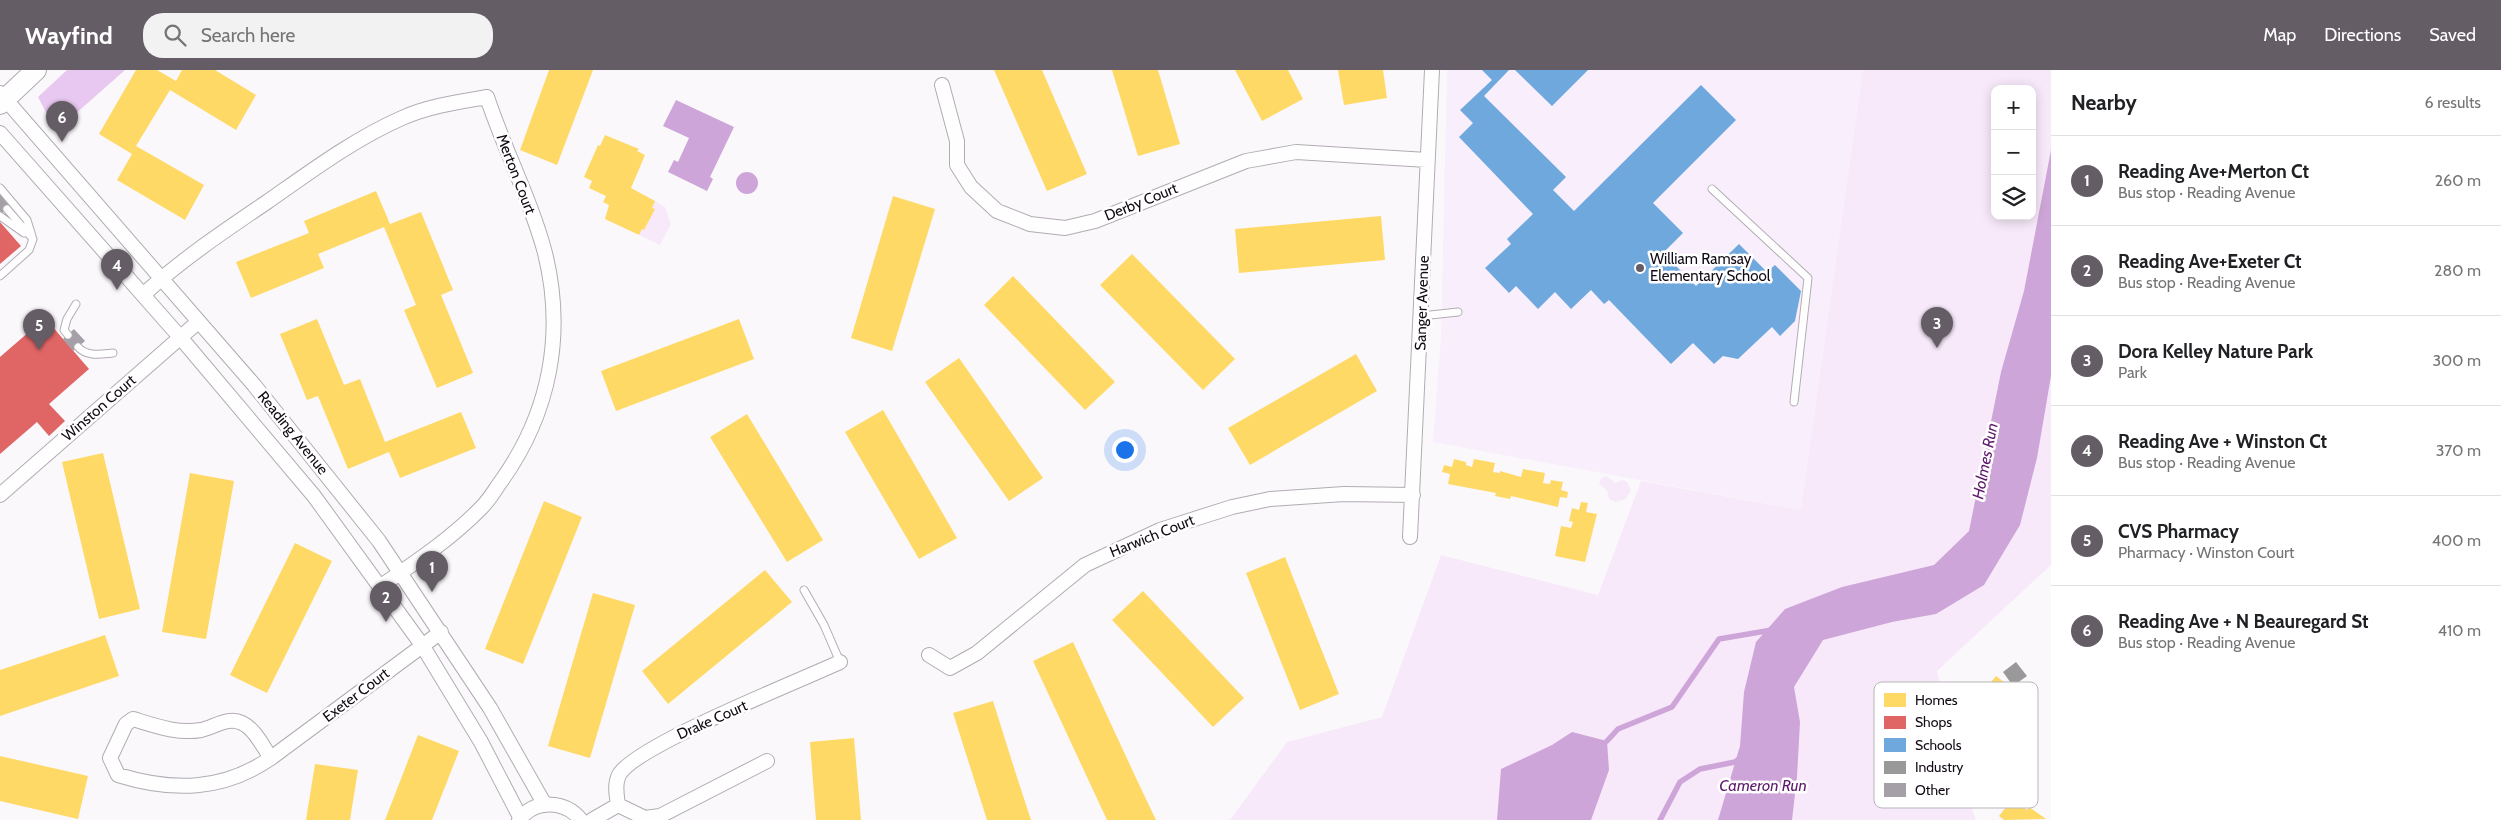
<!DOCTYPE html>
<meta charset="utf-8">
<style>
:root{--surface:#fff;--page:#f2f2f2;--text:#202124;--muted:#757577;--line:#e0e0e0;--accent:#645d65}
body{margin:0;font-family:Cabin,sans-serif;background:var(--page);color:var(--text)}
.controls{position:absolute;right:15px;top:15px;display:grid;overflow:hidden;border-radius:10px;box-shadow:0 2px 12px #0003}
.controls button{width:45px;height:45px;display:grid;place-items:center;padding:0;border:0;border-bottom:1px solid var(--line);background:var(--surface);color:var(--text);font:25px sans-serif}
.you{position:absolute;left:1124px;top:379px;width:18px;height:18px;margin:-12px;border:4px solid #fff;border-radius:50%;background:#1a73e8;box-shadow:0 0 0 8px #1a73e833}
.badge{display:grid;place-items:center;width:32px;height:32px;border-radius:50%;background:var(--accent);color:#fff;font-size:16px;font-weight:700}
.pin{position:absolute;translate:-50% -41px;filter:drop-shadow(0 1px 2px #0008)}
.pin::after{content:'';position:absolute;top:26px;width:18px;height:15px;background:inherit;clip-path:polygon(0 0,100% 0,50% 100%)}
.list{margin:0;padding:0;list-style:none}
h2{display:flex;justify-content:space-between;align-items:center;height:65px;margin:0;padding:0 20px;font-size:21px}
h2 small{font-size:16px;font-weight:400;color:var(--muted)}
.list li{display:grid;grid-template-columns:32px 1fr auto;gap:15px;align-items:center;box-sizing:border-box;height:90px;padding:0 20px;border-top:1px solid var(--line)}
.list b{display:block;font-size:19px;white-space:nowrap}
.list p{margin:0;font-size:16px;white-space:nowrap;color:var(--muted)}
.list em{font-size:16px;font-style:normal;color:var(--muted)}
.icon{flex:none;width:28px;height:28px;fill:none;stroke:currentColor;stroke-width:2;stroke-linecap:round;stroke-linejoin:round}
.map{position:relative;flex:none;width:2051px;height:750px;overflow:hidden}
header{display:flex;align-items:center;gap:30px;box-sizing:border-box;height:70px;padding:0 25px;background:var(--accent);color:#fff}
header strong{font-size:24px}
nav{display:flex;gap:28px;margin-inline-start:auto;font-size:18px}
.search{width:350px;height:45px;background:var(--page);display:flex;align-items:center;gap:12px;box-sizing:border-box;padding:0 18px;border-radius:20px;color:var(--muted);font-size:19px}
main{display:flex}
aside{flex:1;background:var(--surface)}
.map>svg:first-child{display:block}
.built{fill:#f9eefb}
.green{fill:#f7e9fa;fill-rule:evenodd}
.forest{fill:#e8c7f0}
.water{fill:#cea5d8}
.homes{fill:#ffd966}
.shops{fill:#e06666}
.schools{fill:#6fa8dc}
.industry{fill:#999}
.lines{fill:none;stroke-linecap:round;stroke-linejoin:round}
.stream{stroke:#cea5d8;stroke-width:5.5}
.building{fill:#a59fa7}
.lane-casing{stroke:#b1acb2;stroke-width:9}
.street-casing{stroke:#b1acb2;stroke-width:16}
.secondary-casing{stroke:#b1acb2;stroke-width:22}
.lane{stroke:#fefeff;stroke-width:7}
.street{stroke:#fefeff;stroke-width:14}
.secondary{stroke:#fefeff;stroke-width:20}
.poi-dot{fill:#645d65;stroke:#fff;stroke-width:2}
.labels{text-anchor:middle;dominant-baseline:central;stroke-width:5;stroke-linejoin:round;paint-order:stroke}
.street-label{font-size:15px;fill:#120a14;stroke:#fff}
.poi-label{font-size:15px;fill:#120a14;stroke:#fff;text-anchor:start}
.water-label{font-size:16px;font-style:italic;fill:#5e196e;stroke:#fff}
.key{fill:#fff;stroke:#b8b6b8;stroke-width:1}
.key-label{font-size:14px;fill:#120a14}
</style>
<header>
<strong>Wayfind</strong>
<div class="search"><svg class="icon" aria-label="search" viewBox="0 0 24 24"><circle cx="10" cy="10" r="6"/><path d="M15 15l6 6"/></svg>Search here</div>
<nav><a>Map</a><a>Directions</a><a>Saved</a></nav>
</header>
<main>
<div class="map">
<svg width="2051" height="750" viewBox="0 0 2051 750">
<rect width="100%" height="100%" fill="#fbf8fc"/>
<path class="built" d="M 1447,0 L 1864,0 L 1848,129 L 1801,440 L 1433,372 L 1441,267 Z"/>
<path class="green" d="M 1863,0 L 2051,0 L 2051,495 L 1937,601 L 1962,710 L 1976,750 L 1230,750 L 1287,672 L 1382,647 L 1441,485 L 1598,525 L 1641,411 L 1801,440 ZM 1995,19 L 2032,19 L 2032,146 L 1995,146 Z
M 655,131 L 665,137 L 671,154 L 660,175 L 639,165 L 642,159 L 644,160 L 654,140 L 652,138 Z
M 1607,406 L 1615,413 L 1622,410 L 1627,412 L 1631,420 L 1626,429 L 1616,432 L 1609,429 L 1607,421 L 1599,414 L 1601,408 Z"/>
<path class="forest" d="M 67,0 L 125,0 L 56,61 L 38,27 Z"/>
<path class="water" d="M 676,30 L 734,57 L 710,107 L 713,109 L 707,121 L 668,102 L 674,90 L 678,92 L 689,68 L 663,56 Z
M 2051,80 L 2051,306 L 2037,388 L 2020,455 L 1984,515 L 1936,544 L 1892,552 L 1823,570 L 1794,617 L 1800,652 L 1797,707 L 1792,750 L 1718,750 L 1740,676 L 1744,622 L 1756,572 L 1785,539 L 1842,517 L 1934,495 L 1969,461 L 2001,302 L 2024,221 Z
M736 113a11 11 0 1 1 22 0a11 11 0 1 1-22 0Z
M 1572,662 L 1607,671 L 1609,700 L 1591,750 L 1497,750 L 1501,699 L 1552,675 Z"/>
<path class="homes" d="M 136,0 L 157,0 L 176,11 L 182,0 L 215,0 L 256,25 L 236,60 L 170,20 L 136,76 L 204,115 L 185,150 L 117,110 L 132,84 L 99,64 Z
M 549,0 L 593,0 L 557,95 L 520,80 Z
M 994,0 L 1042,0 L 1087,104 L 1047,121 Z
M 1112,0 L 1158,0 L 1180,74 L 1138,86 Z
M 1235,0 L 1288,0 L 1303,29 L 1262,51 Z
M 1338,0 L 1383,0 L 1387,28 L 1344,35 Z
M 605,65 L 639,79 L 637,81 L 645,85 L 631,118 L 655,131 L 652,138 L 655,139 L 644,160 L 642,159 L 639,165 L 605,149 L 609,135 L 603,132 L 606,126 L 589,118 L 592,111 L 584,107 L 598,75 L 600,76 Z
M 376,121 L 390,154 L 421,142 L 453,220 L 441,225 L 473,303 L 437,318 L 404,240 L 416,235 L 384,157 L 318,184 L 324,198 L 251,228 L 236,192 L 309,163 L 304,151 Z
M 893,126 L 935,139 L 892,281 L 851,268 Z
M 1381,146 L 1385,190 L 1239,203 L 1235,159 Z
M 1132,184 L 1235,289 L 1203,320 L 1100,215 Z
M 1013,206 L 1115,312 L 1085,340 L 984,235 Z
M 317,249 L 344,315 L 360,309 L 385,372 L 461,342 L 476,378 L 400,408 L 389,382 L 348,399 L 318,326 L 307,330 L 280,264 Z
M 739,249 L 754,289 L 616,341 L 601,301 Z
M 1356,284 L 1377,321 L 1250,395 L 1228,358 Z
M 959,288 L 1043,408 L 1009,431 L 925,312 Z
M 883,340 L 957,468 L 919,489 L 845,362 Z
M 747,344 L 823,470 L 787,492 L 710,367 Z
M 103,383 L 140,539 L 99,549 L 62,392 Z
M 1454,389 L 1466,392 L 1466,395 L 1472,397 L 1474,389 L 1495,393 L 1493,402 L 1500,403 L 1500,401 L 1521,407 L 1523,399 L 1545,403 L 1543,413 L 1550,414 L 1551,410 L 1563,412 L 1561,420 L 1568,422 L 1567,428 L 1560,427 L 1558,437 L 1511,426 L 1510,429 L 1495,426 L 1496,423 L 1448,414 L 1450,404 L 1442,402 L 1444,395 L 1452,397 Z
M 190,403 L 234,411 L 206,569 L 162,562 Z
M 544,431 L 582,447 L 523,594 L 485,579 Z
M 1581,432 L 1588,433 L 1586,442 L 1597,444 L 1585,492 L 1555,486 L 1561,456 L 1571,458 L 1573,452 L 1569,451 L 1572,438 L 1579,440 Z
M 295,473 L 332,491 L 267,623 L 230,605 Z
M 1285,487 L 1339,624 L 1300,640 L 1246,503 Z
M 765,500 L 792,532 L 668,634 L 642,601 Z
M 1143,521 L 1244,628 L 1213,657 L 1112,550 Z
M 593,523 L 635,535 L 590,688 L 548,676 Z
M 105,565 L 119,606 L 0,646 L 0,600 Z
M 1073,572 L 1136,708 L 1156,750 L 1107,750 L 1033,591 Z
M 1996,606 L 2017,622 L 1993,652 L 1972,635 Z
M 993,631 L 1015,701 L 1031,750 L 987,750 L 953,643 Z
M 418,665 L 459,681 L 432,750 L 385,750 Z
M 854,668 L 861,750 L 816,750 L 810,672 Z
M 0,686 L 88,706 L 78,749 L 0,731 Z
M 315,694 L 358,700 L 350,750 L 306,750 Z
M 2012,729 L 2027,740 L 2029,737 L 2046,749 L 2004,750 L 1999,746 Z"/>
<path class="shops" d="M 0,152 L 21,176 L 0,194 Z
M 45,248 L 89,299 L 49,334 L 65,351 L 49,366 L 37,352 L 0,384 L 0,287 Z"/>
<path class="schools" d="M 1482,0 L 1509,0 L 1484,26 L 1566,107 L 1553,120 L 1574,141 L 1701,15 L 1736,50 L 1653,133 L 1683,163 L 1663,183 L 1696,216 L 1739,174 L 1767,202 L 1775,195 L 1801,221 L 1795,251 L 1780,266 L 1772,257 L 1738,289 L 1723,286 L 1714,294 L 1693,273 L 1671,294 L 1609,230 L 1604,234 L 1591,220 L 1571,239 L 1555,222 L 1538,239 L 1516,216 L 1509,223 L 1485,198 L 1511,174 L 1507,169 L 1533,144 L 1459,67 L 1473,53 L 1460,40 L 1492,10 Z
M 1515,0 L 1588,0 L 1552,36 Z"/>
<path class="industry" d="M 2016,592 L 2027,606 L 2013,616 L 2003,602 Z"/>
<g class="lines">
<path class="stream" d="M 1607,671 L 1618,659 L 1672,637 L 1719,569 L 1772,560
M 1660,750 L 1680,712 L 1700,699 L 1735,692 L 1739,689"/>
</g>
<path class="building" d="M 0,121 L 12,135 L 0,145 Z
M 74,259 L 85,271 L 73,281 L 63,269 Z"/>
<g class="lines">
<g class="lane-casing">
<path id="lane" d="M 0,118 L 27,150 L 32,166
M 1712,119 L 1808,208 L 1794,332
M 0,146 L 24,163
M 0,206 L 29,180 L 33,169 L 7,139
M 1421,246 L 1458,242
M 68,265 L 64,260 L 67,249 L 76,234
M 78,277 C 87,287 101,284 113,283
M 804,520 L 824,555 L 840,592"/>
</g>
<g class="street-casing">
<path id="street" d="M 942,15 L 957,71 L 957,95 L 971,117 L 997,141 L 1030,154 L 1065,158 L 1095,151 L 1246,91 L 1296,82 L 1427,90
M 0,23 L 254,315 L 379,471 L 490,638 L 545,735
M 0,63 L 180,267 L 314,426 L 422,575 L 481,672 L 520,747
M 143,225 C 181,190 224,161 267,132 C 310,102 354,69 402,48 C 429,36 458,32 487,27 C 504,79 531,130 545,183 C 565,264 550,342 502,410 C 496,418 490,429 482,437 C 452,468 416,492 381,516
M 0,425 L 198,252
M 1410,467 L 1432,0
M 929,585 L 950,598 L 977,583 L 1085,495 L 1160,460 L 1232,437 L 1270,429 L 1344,424 L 1413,425
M 133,649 C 156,656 178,664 201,660 C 215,657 228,646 242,653 C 255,659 263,677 271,688 C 223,721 173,722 118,705 L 110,688 L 126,654 Z
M 271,688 L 441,562
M 618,735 C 617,726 614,715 619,705 C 634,676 802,610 840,592
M 519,750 C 535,729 565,730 581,750
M 592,750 L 618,735 L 645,748 L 660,746 L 767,691"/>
</g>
<g class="secondary-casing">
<path id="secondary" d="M 0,34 L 36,0"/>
</g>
<use href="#lane" class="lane"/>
<use href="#street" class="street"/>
<use href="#secondary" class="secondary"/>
</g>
<circle class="poi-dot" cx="1640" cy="198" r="5"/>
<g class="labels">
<g class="street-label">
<text transform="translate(516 104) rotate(69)">Merton Court</text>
<text transform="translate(1141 132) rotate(-22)">Derby Court</text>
<text transform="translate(1422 233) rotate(-88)">Sanger Avenue</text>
<text transform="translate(99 338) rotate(-41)">Winston Court</text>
<text transform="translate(293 363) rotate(51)">Reading Avenue</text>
<text transform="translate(1152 466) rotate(-22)">Harwich Court</text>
<text transform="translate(356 625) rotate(-37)">Exeter Court</text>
<text transform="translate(712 650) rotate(-24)">Drake Court</text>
</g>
<g class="poi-label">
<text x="1650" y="189">William Ramsay<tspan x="1650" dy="17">Elementary School</tspan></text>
</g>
<g class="water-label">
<text transform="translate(1985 391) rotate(-79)">Holmes Run</text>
<text x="1763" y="715">Cameron Run</text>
</g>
</g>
<rect x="1874" y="612" width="164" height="126" rx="8" class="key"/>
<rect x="1884" y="623" width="22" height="14" fill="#ffd966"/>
<rect x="1884" y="646" width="22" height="13" fill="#e06666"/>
<rect x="1884" y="668" width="22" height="14" fill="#6fa8dc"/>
<rect x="1884" y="691" width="22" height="13" fill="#999"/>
<rect x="1884" y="713" width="22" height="14" fill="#a59fa7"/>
<g class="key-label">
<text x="1915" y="635">Homes</text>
<text x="1915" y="657">Shops</text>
<text x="1915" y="680">Schools</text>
<text x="1915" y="702">Industry</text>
<text x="1915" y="725">Other</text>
</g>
</svg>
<div class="controls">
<button>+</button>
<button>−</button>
<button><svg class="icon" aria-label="layers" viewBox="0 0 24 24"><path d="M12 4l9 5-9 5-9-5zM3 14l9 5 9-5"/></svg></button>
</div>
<div class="you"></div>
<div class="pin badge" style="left:432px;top:522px">1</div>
<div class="pin badge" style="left:386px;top:552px">2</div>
<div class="pin badge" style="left:1937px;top:278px">3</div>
<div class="pin badge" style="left:117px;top:220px">4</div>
<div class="pin badge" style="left:39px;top:280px">5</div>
<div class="pin badge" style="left:62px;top:72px">6</div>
</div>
<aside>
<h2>Nearby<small>6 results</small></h2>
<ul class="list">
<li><span class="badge">1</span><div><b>Reading Ave+Merton Ct</b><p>Bus stop · Reading Avenue</p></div><em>260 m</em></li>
<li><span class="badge">2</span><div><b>Reading Ave+Exeter Ct</b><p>Bus stop · Reading Avenue</p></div><em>280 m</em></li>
<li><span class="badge">3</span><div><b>Dora Kelley Nature Park</b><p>Park</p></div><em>300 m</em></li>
<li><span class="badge">4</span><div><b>Reading Ave + Winston Ct</b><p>Bus stop · Reading Avenue</p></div><em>370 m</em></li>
<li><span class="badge">5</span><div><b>CVS Pharmacy</b><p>Pharmacy · Winston Court</p></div><em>400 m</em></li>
<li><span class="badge">6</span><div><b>Reading Ave + N Beauregard St</b><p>Bus stop · Reading Avenue</p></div><em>410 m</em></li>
</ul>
</aside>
</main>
